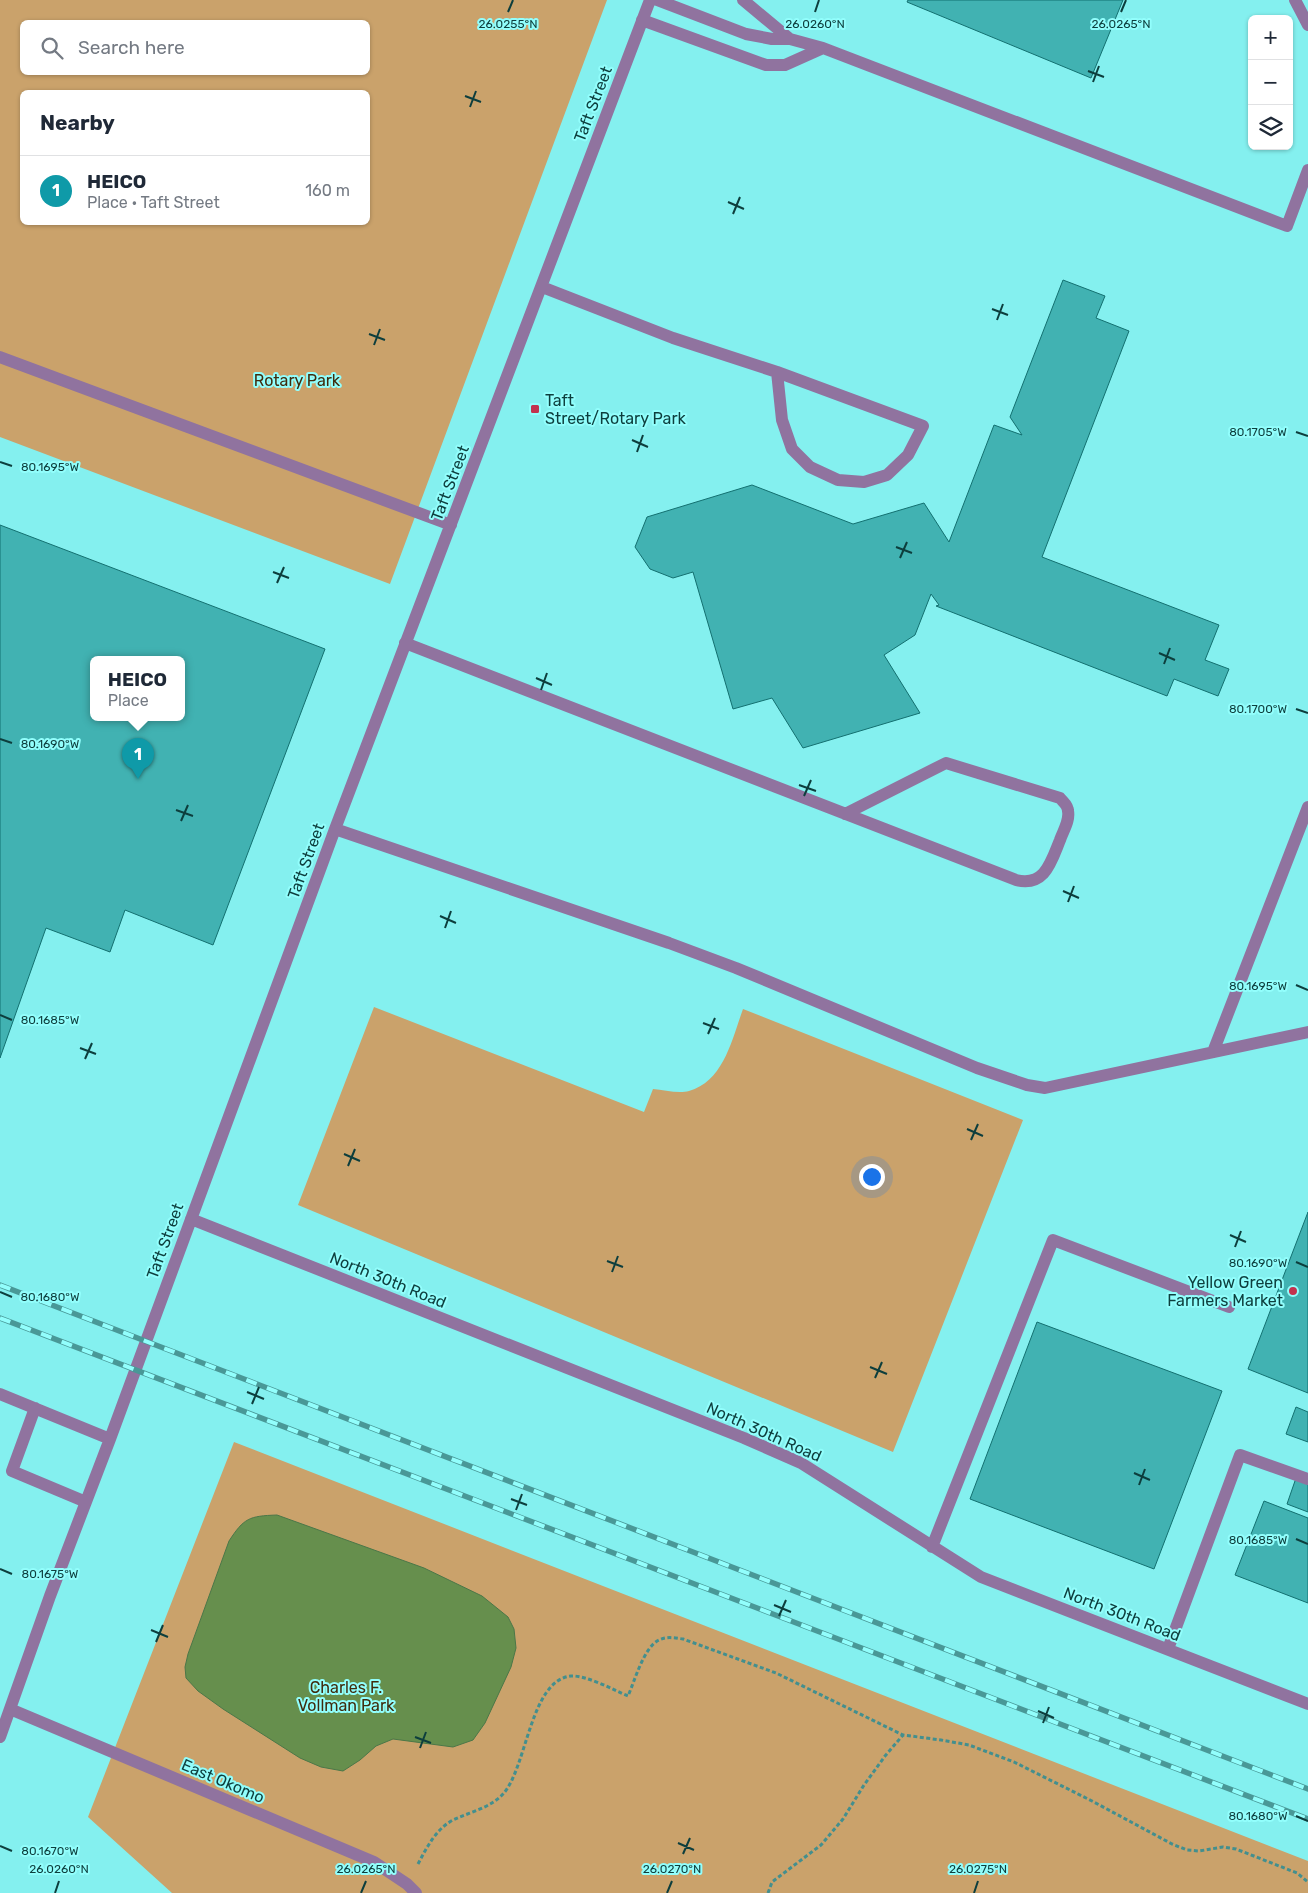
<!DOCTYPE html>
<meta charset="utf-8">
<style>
:root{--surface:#fff;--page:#f2f2f3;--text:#1f2937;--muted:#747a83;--line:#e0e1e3;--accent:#c2324e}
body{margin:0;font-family:Rubik,sans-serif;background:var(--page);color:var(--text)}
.controls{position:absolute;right:15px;top:15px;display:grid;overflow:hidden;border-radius:8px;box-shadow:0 1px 4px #0004}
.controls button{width:45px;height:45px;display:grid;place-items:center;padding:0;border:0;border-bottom:1px solid var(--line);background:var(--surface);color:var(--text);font:25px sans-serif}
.you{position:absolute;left:871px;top:1176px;width:18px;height:18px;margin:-12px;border:4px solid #fff;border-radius:50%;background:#1a73e8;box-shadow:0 0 0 8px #1a73e833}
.badge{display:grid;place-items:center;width:32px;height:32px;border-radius:50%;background:var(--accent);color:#fff;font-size:16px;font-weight:700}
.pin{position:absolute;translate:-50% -41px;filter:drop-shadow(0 1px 2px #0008)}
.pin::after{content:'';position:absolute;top:26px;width:18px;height:15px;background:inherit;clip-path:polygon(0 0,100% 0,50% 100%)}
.popup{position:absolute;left:90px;top:656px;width:95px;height:65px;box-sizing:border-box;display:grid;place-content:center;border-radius:8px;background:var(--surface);filter:drop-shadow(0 1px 4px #0005);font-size:16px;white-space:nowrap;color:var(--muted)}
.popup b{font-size:19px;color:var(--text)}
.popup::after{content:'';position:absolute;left:50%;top:100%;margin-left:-10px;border:10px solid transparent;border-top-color:var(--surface)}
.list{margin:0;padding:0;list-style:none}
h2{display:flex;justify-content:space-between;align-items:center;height:65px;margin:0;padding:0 20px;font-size:21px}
h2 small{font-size:16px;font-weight:400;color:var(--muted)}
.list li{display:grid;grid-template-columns:32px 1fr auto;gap:15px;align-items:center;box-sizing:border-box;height:70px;padding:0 20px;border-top:1px solid var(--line)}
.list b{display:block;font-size:19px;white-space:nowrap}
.list p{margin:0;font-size:16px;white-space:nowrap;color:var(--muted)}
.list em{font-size:16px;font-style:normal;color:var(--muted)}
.icon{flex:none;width:28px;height:28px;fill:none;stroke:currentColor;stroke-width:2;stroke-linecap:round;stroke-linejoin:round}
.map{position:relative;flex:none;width:1308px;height:1893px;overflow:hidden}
.search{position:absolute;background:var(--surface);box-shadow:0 1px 4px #0004;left:20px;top:20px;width:350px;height:55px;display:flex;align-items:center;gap:12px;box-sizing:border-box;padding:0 18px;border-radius:8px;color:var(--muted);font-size:19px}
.panel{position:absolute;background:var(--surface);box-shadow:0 1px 4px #0004;left:20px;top:90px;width:350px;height:135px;border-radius:8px}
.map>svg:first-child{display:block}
.green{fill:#caa26b;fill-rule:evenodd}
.water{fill:#668f4d;stroke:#4b7748}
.building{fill:#41b2b2;stroke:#137070;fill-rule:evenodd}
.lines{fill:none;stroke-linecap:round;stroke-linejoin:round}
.path{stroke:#438f8e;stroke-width:3;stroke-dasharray:4 2.5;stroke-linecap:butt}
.minor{stroke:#90739f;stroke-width:12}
.rail-casing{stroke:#499897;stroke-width:5.5}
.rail{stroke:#92fefc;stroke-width:4;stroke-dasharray:11;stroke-linecap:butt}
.ticks{fill:none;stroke:#0d3e3d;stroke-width:2}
.poi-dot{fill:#c2324e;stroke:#92fefc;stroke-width:2}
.labels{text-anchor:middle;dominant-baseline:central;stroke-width:4;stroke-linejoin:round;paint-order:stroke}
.street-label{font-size:16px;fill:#0d3e3d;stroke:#92fefc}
.park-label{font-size:16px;fill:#402b0d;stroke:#92fefc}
.poi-label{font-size:16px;fill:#0d3e3d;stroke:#92fefc;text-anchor:start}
.ticks-label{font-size:12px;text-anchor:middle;fill:#0d3e3d;stroke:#92fefc;stroke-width:4;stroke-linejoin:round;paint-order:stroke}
</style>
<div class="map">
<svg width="1308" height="1893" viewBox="0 0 1308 1893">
<rect width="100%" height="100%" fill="#84f0ef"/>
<path class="green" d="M 0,0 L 607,0 L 390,584 L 0,437 ZM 22,22 L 368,22 L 368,72 L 22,72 ZM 22,92 L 368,92 L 368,222 L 22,222 Z
M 374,1007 L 644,1112 L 653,1089 C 664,1090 679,1094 689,1091 C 724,1081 732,1039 743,1009 L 1023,1120 L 893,1452 L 298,1205 Z
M 234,1442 L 1308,1861 L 1308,1893 L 172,1893 L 88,1817 Z"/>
<path class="water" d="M 277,1515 L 424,1568 L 482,1596 L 508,1617 L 514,1629 L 516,1648 L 511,1667 L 485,1723 L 473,1740 L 453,1747 L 393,1739 L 376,1746 L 360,1760 L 343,1771 L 321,1767 L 300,1758 L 223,1709 L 198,1691 L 186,1678 L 185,1667 L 188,1654 L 229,1541 C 244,1518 249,1516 277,1515 Z"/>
<path class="building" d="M 908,0 L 1123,0 L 1091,78 L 907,2 Z
M 1063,280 L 1105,296 L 1096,318 L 1129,331 L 1042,557 L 1219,625 L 1205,660 L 1229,669 L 1218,696 L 1174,679 L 1167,696 L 936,606 L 939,605 L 931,594 L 915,635 L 884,655 L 920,713 L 803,748 L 772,698 L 733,709 L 693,572 L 673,578 L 650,569 L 635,547 L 647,517 L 752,485 L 853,524 L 924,503 L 949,542 L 994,425 L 1022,435 L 1010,417 Z
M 0,525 L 325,649 L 213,945 L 125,910 L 110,952 L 46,928 L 0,1058 ZM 94,660 L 182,660 L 182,718 L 94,718 Z
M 1308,1212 L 1308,1393 L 1248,1369 Z
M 1037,1322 L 1222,1391 L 1154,1569 L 970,1499 Z
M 1296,1407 L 1308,1412 L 1308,1442 L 1286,1434 Z
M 1296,1478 L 1308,1483 L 1308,1512 L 1287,1504 Z
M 1264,1501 L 1308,1518 L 1308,1603 L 1235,1575 Z"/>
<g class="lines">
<path class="path" d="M 418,1864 C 427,1847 436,1829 453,1820 C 470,1812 490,1808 503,1794 C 527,1768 530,1680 571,1676 C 586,1675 614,1690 628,1696 C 635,1680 644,1647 659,1640 C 667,1636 675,1638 683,1639 L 776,1673 L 903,1735 L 941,1740 L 969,1745 L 1014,1762 L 1092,1801 L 1172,1844 L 1187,1850 L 1199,1851 L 1223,1847 L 1236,1849 L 1297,1873 L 1308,1882
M 768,1893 L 772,1882 L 821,1845 L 843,1819 L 864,1785 L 885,1756 L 903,1735"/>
<path class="minor" d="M 657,0 L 746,34 L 772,39 L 790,39 L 823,48 L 1287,226 L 1308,170
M 743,0 L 790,39
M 1295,0 L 1308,25
M 642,20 L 766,65 L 785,65 L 823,48
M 542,287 L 673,338 L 777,372 L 923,426 L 908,455 L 887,475 L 864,482 L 838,480 L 810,467 L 792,449 L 782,420 L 777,372
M 0,357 L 451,525
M 405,643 L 1016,880 C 1045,887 1051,862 1060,840 C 1063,831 1070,821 1068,811 C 1068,805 1063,802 1060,798 L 946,763 L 845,814
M 335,829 L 669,943 L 736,968 L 977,1068 L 1027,1085 L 1045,1088 L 1308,1032
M 1213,1052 L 1308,807
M 191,1219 L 744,1438 L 801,1463 L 981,1577 L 1308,1704
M 0,1394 L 110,1439
M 35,1408 L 12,1471 L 86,1502
M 932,1547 L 1053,1240 L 1229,1307
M 1168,1649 L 1240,1455 L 1308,1479
M 10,1709 L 374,1862 L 407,1884 L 416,1893
M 0,1737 L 50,1596 L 110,1439 L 335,829 L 650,0"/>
<g class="rail-casing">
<path id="rail" d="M 0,1285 L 1308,1789
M 0,1318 L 1308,1819"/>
</g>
<use href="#rail" class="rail"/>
</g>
<path class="ticks" d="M 508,12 L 513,0M 815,12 L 819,0M 1121,12 L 1126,0M 1088,71 L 1104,77M 1093,82 L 1099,66M 465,96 L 481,102M 470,107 L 476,91M 728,202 L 744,209M 733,214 L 740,197M 992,309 L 1008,315M 997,320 L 1003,304M 369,334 L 385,340M 374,345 L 380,329M 1296,432 L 1308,436M 632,440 L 648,447M 637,452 L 643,435M 0,462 L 12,466M 896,547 L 912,553M 900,558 L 907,542M 273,572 L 289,578M 277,583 L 284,567M 1159,653 L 1175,660M 1164,664 L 1170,648M 536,678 L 552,685M 541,690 L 547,673M 1296,709 L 1308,713M 0,739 L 12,743M 799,785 L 816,791M 804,796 L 811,780M 176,810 L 193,816M 181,821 L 188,805M 1063,891 L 1079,898M 1068,902 L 1074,886M 440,916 L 456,923M 445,928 L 451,911M 1296,985 L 1308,990M 0,1015 L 12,1020M 703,1023 L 719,1029M 708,1034 L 715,1018M 80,1048 L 96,1054M 85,1059 L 92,1043M 967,1129 L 983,1136M 971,1140 L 978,1124M 344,1154 L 360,1161M 348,1166 L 355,1149M 1230,1235 L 1246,1242M 1235,1247 L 1241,1231M 607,1261 L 623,1267M 1296,1262 L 1308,1267M 612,1272 L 618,1256M 0,1292 L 12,1297M 870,1367 L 887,1374M 875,1378 L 882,1362M 247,1392 L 264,1399M 252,1404 L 259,1387M 1134,1473 L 1150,1480M 1139,1485 L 1145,1469M 511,1499 L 527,1505M 516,1510 L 522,1494M 1296,1539 L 1308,1544M 0,1569 L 12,1574M 774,1605 L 791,1612M 779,1616 L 786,1600M 151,1630 L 168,1637M 156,1642 L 163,1625M 1038,1711 L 1054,1718M 1043,1723 L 1049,1707M 415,1737 L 431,1743M 420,1748 L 426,1732M 1296,1816 L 1308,1821M 678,1843 L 694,1850M 0,1846 L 12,1851M 683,1854 L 690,1838M 55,1893 L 59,1881M 361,1893 L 366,1881M 667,1893 L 672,1881M 974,1893 L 978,1881"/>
<g class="poi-dot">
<rect x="530" y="404" width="10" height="10" rx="2.5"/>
<circle cx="1293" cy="1291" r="5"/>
</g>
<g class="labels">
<g class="street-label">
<text transform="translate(593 104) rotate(-69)">Taft Street</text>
<text transform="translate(450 483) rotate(-69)">Taft Street</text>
<text transform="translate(306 861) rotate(-70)">Taft Street</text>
<text transform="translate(165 1241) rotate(-70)">Taft Street</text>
<text transform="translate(388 1280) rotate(22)">North 30th Road</text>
<text transform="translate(764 1432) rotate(24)">North 30th Road</text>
<text transform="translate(1122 1614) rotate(21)">North 30th Road</text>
<text transform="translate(223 1781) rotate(23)">East Okomo</text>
</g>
<g class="park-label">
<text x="297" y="380">Rotary Park</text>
<text x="346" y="1687">Charles F.<tspan x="346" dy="18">Vollman Park</tspan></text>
</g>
<g class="poi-label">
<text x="545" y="400">Taft<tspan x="545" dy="18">Street/Rotary Park</tspan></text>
<text x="1283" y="1282" text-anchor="end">Yellow Green<tspan x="1283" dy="18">Farmers Market</tspan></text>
</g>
</g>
<g class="ticks-label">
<text x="508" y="28">26.0255°N</text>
<text x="815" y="28">26.0260°N</text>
<text x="1121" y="28">26.0265°N</text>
<text x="1258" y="436">80.1705°W</text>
<text x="50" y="471">80.1695°W</text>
<text x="1258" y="713">80.1700°W</text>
<text x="50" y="748">80.1690°W</text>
<text x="1258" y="990">80.1695°W</text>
<text x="50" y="1024">80.1685°W</text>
<text x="1258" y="1267">80.1690°W</text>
<text x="50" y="1301">80.1680°W</text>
<text x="1258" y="1544">80.1685°W</text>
<text x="50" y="1578">80.1675°W</text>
<text x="1258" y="1820">80.1680°W</text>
<text x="50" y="1855">80.1670°W</text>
<text x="59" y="1873">26.0260°N</text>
<text x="366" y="1873">26.0265°N</text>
<text x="672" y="1873">26.0270°N</text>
<text x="978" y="1873">26.0275°N</text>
</g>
</svg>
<div class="controls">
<button>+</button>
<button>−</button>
<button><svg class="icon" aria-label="layers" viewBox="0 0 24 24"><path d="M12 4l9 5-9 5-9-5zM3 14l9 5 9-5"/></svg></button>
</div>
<div class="you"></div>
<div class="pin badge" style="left:138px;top:779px;background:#0f9aa8">1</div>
<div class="popup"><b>HEICO</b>Place</div>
<div class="search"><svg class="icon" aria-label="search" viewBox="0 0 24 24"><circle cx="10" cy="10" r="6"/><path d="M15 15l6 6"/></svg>Search here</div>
<section class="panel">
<h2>Nearby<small></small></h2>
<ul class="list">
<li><span class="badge" style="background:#0f9aa8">1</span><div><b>HEICO</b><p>Place · Taft Street</p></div><em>160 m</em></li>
</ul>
</section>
</div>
